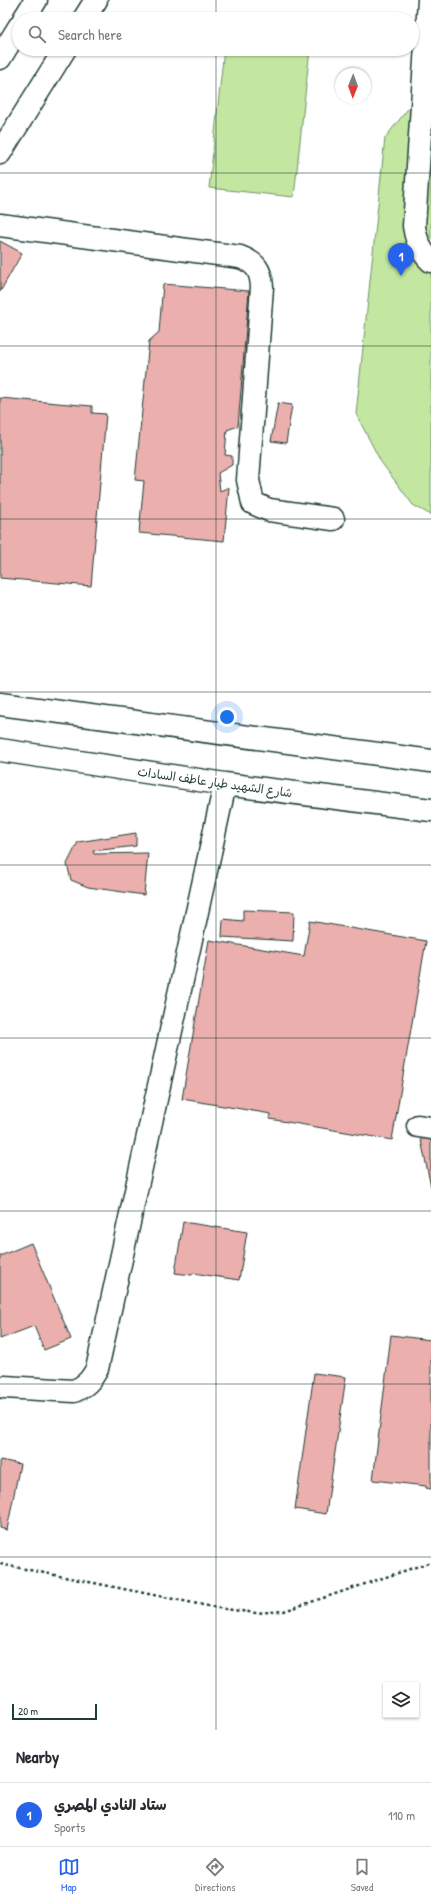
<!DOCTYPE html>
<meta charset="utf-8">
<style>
:root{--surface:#fff;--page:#f2f2f3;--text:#2b2b33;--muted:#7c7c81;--line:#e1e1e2;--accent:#2563eb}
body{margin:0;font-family:"Patrick Hand","Playpen Sans Arabic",sans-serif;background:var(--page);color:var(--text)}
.controls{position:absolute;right:12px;bottom:12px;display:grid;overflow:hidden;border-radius:0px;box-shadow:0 1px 3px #0004}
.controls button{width:36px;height:36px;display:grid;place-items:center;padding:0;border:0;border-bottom:1px solid var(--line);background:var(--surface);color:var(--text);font:20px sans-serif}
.compass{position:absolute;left:335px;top:68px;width:36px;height:36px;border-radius:50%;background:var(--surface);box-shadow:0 1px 3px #0004;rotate:181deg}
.scale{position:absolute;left:12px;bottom:10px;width:85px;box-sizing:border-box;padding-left:4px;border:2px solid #1f3d34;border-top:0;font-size:11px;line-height:14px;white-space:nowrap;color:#1f3d34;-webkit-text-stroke:3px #fff;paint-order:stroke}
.you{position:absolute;left:227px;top:717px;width:14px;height:14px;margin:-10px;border:3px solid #fff;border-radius:50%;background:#1a73e8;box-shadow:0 0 0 6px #1a73e833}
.badge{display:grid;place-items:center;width:26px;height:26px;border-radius:50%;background:var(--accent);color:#fff;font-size:13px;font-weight:700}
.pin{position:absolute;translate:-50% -33px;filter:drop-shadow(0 1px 2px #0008)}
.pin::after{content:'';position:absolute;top:21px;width:14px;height:12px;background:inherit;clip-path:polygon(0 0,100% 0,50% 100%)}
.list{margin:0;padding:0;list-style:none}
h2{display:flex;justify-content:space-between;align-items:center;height:52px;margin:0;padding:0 16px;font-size:17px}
h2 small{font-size:13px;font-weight:400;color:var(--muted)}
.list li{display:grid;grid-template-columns:26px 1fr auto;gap:12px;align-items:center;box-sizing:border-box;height:64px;padding:0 16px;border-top:1px solid var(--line)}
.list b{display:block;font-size:15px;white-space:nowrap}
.list p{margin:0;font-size:13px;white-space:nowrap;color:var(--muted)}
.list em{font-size:13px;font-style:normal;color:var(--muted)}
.icon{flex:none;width:22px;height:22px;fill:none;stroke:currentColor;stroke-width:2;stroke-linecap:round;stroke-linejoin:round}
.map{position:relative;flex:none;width:431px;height:1730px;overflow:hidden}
.search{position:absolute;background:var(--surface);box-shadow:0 1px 3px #0004;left:12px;right:12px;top:12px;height:44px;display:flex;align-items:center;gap:10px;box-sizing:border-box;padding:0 14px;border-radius:22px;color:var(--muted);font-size:15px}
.sheet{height:116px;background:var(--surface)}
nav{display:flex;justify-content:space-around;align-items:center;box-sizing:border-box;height:56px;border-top:1px solid var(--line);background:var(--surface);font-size:11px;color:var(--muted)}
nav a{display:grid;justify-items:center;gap:2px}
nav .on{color:var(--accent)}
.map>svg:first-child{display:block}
.green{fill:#c3e7a1;stroke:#71926a}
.building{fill:#ebafae;stroke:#1f3d34}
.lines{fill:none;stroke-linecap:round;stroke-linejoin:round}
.minor-casing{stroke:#1f3d34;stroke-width:25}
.path{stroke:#1f3d34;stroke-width:2.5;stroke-dasharray:3 3;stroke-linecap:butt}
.minor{stroke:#fff;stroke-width:22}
.grid{fill:none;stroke:#1f3d34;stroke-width:1;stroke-opacity:0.55}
.labels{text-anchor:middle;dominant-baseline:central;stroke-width:3;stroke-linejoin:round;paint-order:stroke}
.street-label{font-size:12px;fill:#1f3d34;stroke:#fff}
</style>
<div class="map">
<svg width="431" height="1730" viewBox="0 0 431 1730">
<rect width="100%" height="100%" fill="#fff"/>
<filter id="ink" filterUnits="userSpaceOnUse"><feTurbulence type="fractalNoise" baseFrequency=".025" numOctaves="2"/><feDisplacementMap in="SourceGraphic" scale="8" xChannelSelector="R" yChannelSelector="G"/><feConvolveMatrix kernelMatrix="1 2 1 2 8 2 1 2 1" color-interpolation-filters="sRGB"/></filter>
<g filter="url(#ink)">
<path class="green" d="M 224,49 L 310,49 L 294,197 L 209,188 Z
M 431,84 L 431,515 L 413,505 L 381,462 L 356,414 L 385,138 L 418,96 Z"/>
<path class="building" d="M 0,241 L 22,253 L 0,292 Z
M 163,284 L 249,291 L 238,426 L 227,430 L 225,455 L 232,456 L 232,465 L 218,473 L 220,491 L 229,487 L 224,541 L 139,533 L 144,481 L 135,480 L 149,341 L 159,332 Z
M 0,398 L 92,406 L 92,413 L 106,414 L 91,586 L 0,578 Z
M 278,403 L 292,405 L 286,443 L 271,441 Z
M 136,833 L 136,846 L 93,851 L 94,854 L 148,853 L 144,895 L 88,887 L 71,880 L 67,864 L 78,842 Z
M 243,910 L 294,912 L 293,941 L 222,937 L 223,919 L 243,921 Z
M 310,921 L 426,941 L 392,1140 L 270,1119 L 271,1114 L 182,1099 L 209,940 L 304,956 Z
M 418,1126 L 431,1134 L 431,1187 Z
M 183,1222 L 247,1232 L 239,1280 L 193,1273 L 192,1275 L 175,1273 Z
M 31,1243 L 71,1339 L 44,1350 L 34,1326 L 0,1339 L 0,1256 Z
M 391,1335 L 431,1340 L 431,1489 L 426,1488 L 426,1486 L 373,1480 Z
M 314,1373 L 346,1377 L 326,1514 L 295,1509 Z
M 0,1460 L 20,1464 L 7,1530 L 0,1528 Z"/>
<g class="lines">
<g class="minor-casing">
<path id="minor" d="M 429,0 L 414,226 C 416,240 420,251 431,261
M 24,19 L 36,0
M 84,19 L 96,0
M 0,58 L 19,27
M 0,153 L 65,49
M 0,225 L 240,257 C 256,263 261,270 262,287 L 248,480 L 253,503 L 269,510 L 333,519
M 0,704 L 431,761
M 0,750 L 225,784 L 431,810
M 418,1126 L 431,1128
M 4,1387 L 74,1391 C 86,1386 91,1380 97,1369 L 225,784"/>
</g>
<path class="path" d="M 0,1564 L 218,1608 L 256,1613 L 284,1611 L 431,1562"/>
<use href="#minor" class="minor"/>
</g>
</g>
<path class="grid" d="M 216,0 L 216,19M 216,49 L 216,1730M 0,173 L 431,173M 0,346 L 431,346M 0,519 L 431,519M 0,692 L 431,692M 0,865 L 431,865M 0,1038 L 431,1038M 0,1211 L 431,1211M 0,1384 L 431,1384M 0,1557 L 431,1557"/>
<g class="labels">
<g class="street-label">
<text transform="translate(215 782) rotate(8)">شارع الشهيد طيار عاطف السادات</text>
</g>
</g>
</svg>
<div class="controls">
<button><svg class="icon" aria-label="layers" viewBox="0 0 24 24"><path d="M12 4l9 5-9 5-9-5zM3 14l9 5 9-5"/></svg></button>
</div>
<svg class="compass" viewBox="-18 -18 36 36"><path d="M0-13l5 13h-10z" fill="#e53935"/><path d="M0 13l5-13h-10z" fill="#7c7c81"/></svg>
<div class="scale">20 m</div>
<div class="you"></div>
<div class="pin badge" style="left:401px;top:276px">1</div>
<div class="search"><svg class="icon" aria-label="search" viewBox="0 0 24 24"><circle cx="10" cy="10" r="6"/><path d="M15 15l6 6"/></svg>Search here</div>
</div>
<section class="sheet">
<h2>Nearby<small></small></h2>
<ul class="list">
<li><span class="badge">1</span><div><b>ستاد النادي المصري</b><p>Sports</p></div><em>110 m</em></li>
</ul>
</section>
<nav>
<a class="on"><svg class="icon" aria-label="map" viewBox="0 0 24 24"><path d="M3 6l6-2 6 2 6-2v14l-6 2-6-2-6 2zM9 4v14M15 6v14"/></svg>Map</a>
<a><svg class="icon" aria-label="directions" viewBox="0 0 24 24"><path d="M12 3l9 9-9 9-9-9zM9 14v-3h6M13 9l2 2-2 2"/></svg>Directions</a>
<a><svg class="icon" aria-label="saved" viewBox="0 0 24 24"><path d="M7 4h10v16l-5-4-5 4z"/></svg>Saved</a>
</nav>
